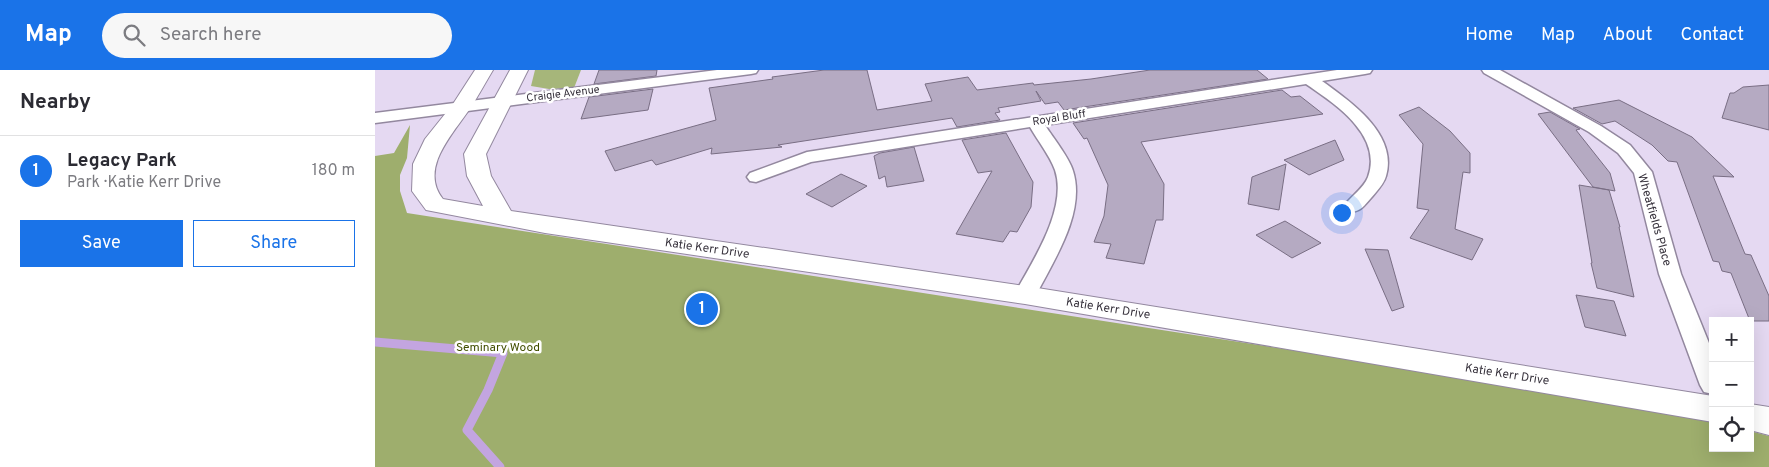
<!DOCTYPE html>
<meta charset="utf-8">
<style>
:root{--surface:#fff;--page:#f7f7f7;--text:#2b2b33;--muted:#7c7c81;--line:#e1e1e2;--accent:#1a73e8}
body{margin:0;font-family:Overpass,sans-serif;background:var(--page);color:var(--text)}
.controls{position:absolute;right:15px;bottom:15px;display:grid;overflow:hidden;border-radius:0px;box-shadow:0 5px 20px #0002}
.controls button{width:45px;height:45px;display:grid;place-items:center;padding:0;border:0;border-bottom:1px solid var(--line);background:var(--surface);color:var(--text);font:25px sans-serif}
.you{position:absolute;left:966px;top:142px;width:18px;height:18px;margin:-12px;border:4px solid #fff;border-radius:50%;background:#1a73e8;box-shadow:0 0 0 8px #1a73e833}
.badge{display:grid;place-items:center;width:32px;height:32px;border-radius:50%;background:var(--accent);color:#fff;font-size:16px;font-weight:700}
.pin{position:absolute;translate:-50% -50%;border:2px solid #fff;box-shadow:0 1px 5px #0006}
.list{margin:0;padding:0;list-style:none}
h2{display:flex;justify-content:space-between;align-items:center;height:65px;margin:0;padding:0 20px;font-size:21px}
h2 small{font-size:16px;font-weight:400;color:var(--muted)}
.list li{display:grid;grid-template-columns:32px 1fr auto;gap:15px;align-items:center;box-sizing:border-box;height:70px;padding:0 20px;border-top:1px solid var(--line)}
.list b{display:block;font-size:19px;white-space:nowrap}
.list p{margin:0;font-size:16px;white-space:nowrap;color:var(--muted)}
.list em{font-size:16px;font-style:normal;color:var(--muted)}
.actions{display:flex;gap:10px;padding:15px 20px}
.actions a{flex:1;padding:11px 0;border:1px solid var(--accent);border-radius:0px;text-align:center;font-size:18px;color:var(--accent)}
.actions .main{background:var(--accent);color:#fff}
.icon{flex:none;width:28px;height:28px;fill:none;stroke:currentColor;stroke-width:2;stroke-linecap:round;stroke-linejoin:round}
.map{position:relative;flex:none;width:1394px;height:397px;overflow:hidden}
header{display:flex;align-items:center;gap:30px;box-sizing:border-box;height:70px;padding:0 25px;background:var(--accent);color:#fff}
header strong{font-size:24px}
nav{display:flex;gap:28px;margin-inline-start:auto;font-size:18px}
.search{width:350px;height:45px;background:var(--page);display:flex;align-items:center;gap:12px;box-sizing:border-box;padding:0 18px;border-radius:28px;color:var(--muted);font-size:19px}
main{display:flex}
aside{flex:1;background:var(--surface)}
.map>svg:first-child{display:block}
.green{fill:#a6b67a}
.forest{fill:#9eae6d}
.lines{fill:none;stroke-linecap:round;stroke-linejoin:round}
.stream{stroke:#c3a5e0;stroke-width:9}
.building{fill:#b5aac2;stroke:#796e84}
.street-casing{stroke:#93889f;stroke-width:3}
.secondary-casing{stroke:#93889f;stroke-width:2}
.street{fill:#fff;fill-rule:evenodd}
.secondary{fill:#fff;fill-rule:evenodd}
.labels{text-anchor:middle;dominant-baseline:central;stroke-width:5;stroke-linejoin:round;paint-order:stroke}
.far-street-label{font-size:11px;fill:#37323c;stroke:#fff}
.street-label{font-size:12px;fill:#37323c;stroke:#fff}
.park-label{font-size:12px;fill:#424f00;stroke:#fff}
</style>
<header>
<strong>Map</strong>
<div class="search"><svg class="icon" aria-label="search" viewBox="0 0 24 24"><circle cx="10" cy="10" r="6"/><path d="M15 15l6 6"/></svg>Search here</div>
<nav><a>Home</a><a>Map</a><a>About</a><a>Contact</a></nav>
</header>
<main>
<aside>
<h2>Nearby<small></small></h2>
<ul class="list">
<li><span class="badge">1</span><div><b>Legacy Park</b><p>Park · Katie Kerr Drive</p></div><em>180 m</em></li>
</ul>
<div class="actions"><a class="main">Save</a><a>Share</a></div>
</aside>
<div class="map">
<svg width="1394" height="397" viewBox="0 0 1394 397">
<rect width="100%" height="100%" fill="#e5d9f2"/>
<path class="green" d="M 160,0 L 206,0 L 199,18 L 174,19 L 156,16 Z"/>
<path class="forest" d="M 35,55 L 32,88 L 25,105 L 25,121 L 32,143 L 1277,336 L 1338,351 L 1338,378 L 1375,378 L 1375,361 L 1394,366 L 1394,397 L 0,397 L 0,86 L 19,83 Z"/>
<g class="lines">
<path class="stream" d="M 0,272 L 128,283 L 113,320 L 92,360 L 125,397"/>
</g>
<path class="building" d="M 224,0 L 282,0 L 281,6 L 219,14 Z
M 449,0 L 492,0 L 502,40 L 557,31 L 550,14 L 593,7 L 602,20 L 658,13 L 659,15 L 716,9 L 775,0 L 882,0 L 893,9 L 689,40 L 683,32 L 670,34 L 661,21 L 666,31 L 623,38 L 625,42 L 620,43 L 625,50 L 582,57 L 577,48 L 403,75 L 407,77 L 336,84 L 337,78 L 281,95 L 277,90 L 240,101 L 230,81 L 341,50 L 334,18 L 398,9 L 397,7 Z
M 1394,15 L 1394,60 L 1347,48 L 1355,23 L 1359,23 L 1368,17 Z
M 278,19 L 273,40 L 206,49 L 214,27 Z
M 907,20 L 916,27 L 925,26 L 948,44 L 766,72 L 789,114 L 788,150 L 781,150 L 769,194 L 731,188 L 736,174 L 719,172 L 729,146 L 733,115 L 712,68 L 709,69 L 698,53 Z
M 1244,30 L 1317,67 L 1359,107 L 1338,106 L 1370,184 L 1376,185 L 1394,226 L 1394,251 L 1375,251 L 1356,203 L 1347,201 L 1344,192 L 1338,191 L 1302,92 L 1293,91 L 1277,75 L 1240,51 L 1227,54 L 1198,38 Z
M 1044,37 L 1075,61 L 1095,83 L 1095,103 L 1088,102 L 1080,159 L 1108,169 L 1097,190 L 1035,168 L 1054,140 L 1042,138 L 1048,74 L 1024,45 Z
M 1175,42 L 1205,59 L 1201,60 L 1235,103 L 1240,121 L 1218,117 L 1163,44 Z
M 631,63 L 658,112 L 656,137 L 642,162 L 635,161 L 628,172 L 581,164 L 617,101 L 603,103 L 587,70 Z
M 960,70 L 969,90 L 934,105 L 909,90 Z
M 539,77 L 549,111 L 512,117 L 510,106 L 504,109 L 499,86 L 505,83 Z
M 911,94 L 904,140 L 873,134 L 877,107 Z
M 466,104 L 492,116 L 457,137 L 431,124 Z
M 1204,115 L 1234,120 L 1245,157 L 1244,157 L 1259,227 L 1222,218 L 1216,193 L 1217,193 Z
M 910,151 L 946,173 L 917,188 L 881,165 Z
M 990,179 L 1013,180 L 1029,237 L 1017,241 Z
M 1201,225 L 1239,231 L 1251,266 L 1210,257 Z"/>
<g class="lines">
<g class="street-casing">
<path id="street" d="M 342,0 L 383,0 L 381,3 L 376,4 L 0,53 L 0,43 Z
M 962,0 L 997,0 L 995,3 L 990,4 L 947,11 C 976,32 1023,64 1011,106 C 1009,114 1001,122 996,128 C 988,137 984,144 971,141 L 968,137 C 975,127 989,118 993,107 C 1008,65 960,34 931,14 L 670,55 C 678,68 694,87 698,101 C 711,142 679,190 661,225 L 658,230 L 650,232 L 642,230 L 639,225 C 657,192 693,139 680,100 C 675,86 663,71 655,57 L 436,92 L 381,112 L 375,111 L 372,107 L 375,103 L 432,82 Z
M 1107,0 L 1125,0 L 1226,56 L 1255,75 L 1277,102 L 1306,204 L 1338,283 L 1338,324 L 1329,322 L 1325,315 L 1284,204 L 1259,103 L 1243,83 L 1214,62 L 1109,3 Z"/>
</g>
<g class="secondary-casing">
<path id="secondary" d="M 100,0 L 118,0 C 110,13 103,27 94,40 C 77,65 44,99 68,129 L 108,136 L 92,106 L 89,84 L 135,0 L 153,0 L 111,84 L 116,106 L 136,141 L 650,216 L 1338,326 L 1338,352 L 650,234 L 170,163 L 51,140 L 37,121 L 38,94 L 50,69 L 78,34 Z
M 1375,334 L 1394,337 L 1394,365 L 1375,360 Z"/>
</g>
<use href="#street" class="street"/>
<use href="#secondary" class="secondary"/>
</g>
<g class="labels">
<g class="far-street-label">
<text transform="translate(188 24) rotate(-7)">Craigie Avenue</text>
<text transform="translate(684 48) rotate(-9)">Royal Bluff</text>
</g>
<g class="street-label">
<text transform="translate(1279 150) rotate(74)">Wheatfields Place</text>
<text transform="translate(332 179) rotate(8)">Katie Kerr Drive</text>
<text transform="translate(733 239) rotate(9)">Katie Kerr Drive</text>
<text transform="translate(1132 305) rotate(9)">Katie Kerr Drive</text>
</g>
<g class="park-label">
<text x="123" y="278">Seminary Wood</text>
</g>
</g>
</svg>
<div class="controls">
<button>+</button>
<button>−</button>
<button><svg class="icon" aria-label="locate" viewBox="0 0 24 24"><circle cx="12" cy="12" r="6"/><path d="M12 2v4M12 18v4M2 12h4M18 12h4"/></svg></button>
</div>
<div class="you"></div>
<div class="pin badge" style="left:327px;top:239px">1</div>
</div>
</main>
